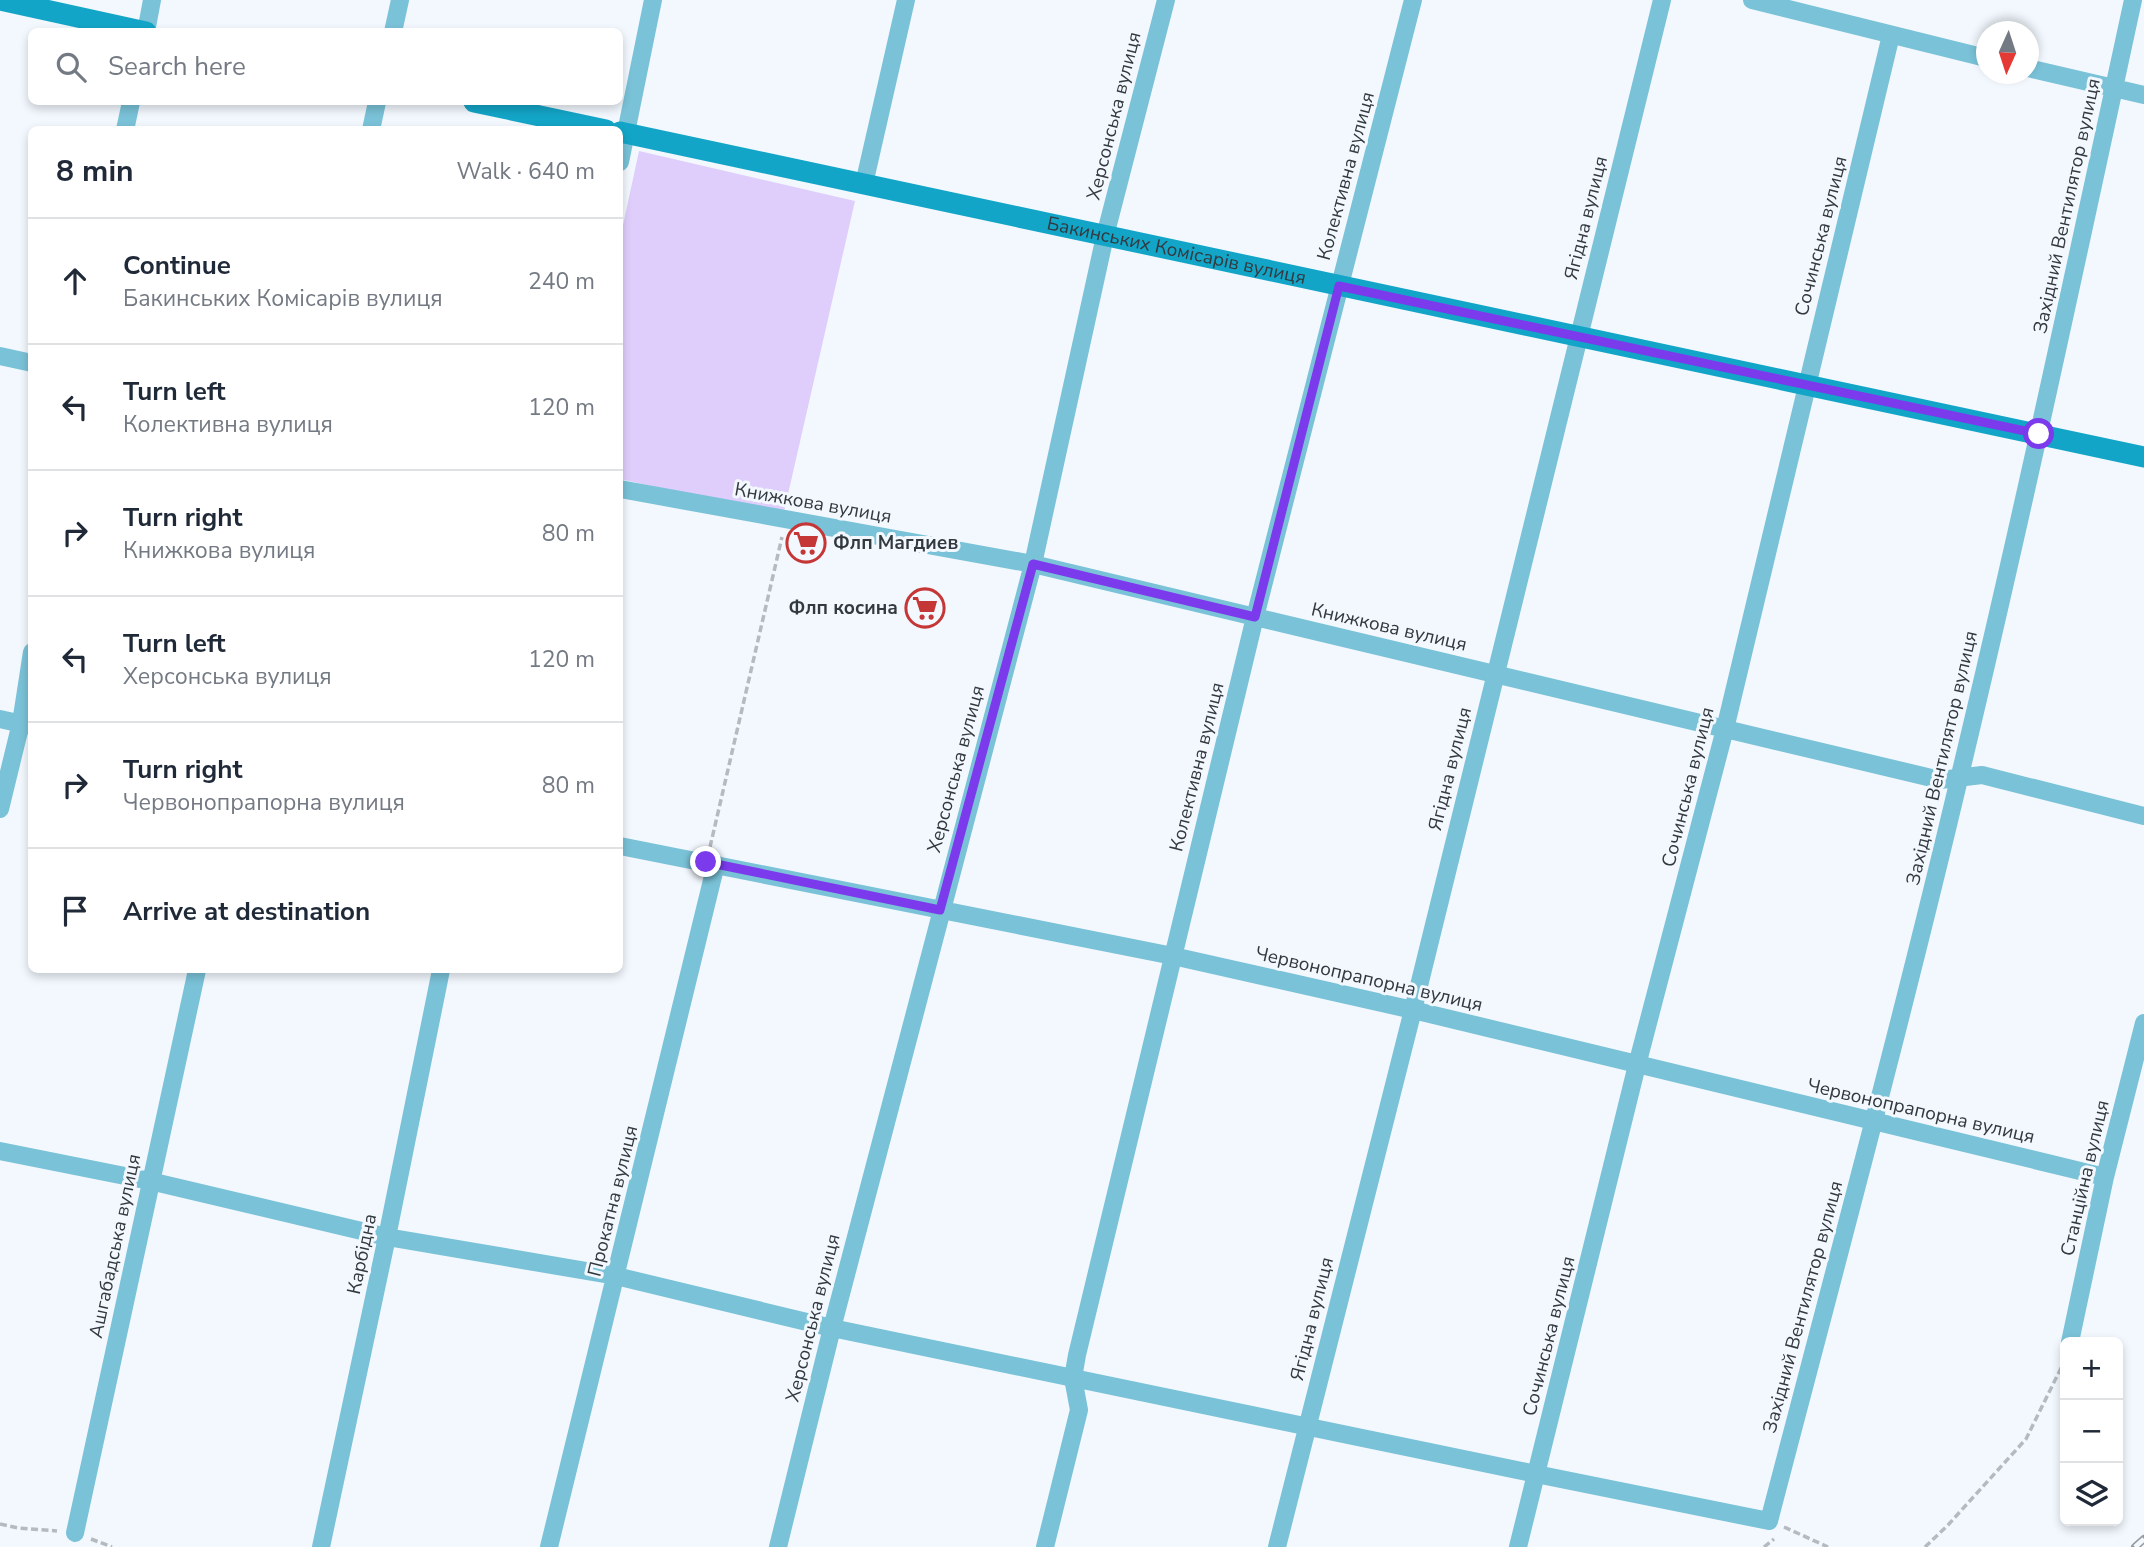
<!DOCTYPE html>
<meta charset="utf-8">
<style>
:root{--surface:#fff;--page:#f6f6f7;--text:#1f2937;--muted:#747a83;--line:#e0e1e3}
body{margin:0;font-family:"Nunito Sans",sans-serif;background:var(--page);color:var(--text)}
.controls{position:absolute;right:21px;bottom:21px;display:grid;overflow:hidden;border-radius:10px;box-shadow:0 4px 10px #0003}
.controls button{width:63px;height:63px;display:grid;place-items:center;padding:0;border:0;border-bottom:2px solid var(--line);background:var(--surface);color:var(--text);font:35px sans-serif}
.compass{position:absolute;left:1976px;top:21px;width:63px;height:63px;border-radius:50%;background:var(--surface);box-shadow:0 4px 10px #0003;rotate:183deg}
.stop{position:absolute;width:21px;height:21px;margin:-16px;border:5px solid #7c3aed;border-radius:50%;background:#fff}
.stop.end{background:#7c3aed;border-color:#fff;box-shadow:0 2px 7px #0008}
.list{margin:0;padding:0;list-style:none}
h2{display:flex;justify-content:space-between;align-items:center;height:91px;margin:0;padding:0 28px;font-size:30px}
h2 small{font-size:23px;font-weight:400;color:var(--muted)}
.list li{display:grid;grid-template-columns:46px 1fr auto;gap:21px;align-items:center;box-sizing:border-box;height:126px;padding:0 28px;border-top:2px solid var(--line)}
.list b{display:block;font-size:26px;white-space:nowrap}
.list p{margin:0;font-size:23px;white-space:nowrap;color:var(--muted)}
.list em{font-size:23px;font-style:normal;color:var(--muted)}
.icon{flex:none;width:38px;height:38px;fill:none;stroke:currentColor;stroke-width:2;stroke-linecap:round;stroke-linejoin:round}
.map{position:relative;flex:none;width:2144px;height:1547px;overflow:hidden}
.search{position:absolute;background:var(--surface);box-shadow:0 4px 10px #0003;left:28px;top:28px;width:595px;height:77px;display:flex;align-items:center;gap:18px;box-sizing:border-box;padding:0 24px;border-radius:10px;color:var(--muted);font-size:26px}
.panel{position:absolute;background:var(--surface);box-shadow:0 4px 10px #0003;left:28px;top:126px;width:595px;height:847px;border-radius:10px}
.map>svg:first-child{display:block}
.green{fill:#dfcefc}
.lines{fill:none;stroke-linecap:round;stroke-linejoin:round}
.path{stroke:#b4bac0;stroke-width:3.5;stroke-dasharray:7 3.5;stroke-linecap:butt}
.street{stroke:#7ac2d8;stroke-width:18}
.secondary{stroke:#13a5c7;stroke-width:21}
.rail-casing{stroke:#959ba1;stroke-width:8}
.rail{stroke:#f2f8fe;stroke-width:5;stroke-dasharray:16;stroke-linecap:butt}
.route{stroke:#7c3aed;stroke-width:9}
.labels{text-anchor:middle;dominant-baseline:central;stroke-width:6;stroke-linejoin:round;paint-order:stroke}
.street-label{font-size:19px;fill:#32393f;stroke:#f2f8fe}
.poi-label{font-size:19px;font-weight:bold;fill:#32393f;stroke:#f2f8fe;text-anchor:start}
</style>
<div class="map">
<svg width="2144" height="1547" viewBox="0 0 2144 1547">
<rect width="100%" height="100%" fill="#f2f8fe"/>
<path class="green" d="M 639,151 L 855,201 L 783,516 L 620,479 L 620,239 Z"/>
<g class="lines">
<path class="path" d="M 710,847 L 782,537
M 0,1524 L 18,1528 L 57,1531
M 1784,1527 L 1828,1547
M 91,1539 L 112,1547
M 1764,1547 L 1774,1539
M 1925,1547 L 1948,1525 L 2026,1439 L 2065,1360"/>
<path class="street" d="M 1752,0 L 1986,58
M 146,32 L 152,0
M 393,32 L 400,0
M 2028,68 L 2144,95
M 125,130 L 131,102
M 371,130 L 377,102
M 620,162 L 653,0
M 864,184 L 906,0
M 0,356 L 32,363
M 620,489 L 1033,564 L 1940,780 L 1982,775 L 2144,816
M 0,719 L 31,726
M 0,809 L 21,723 L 32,652
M 620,846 L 1173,956 L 1413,1010 L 2105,1177
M 0,1151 L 150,1181 L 387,1237 L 616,1276 L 832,1328 L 1536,1474 L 1769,1521 C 1834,1272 1901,1024 1960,775 C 2022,517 2077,259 2133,0
M 2070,1342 L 2105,1177 L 2144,1023
M 75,1533 L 197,970
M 321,1547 L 387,1237 L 441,970
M 549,1547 L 716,864
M 778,1547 L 832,1328 L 1033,564 L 1105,236 L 1166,0
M 1045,1547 L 1079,1410 L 1073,1378 L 1077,1355 L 1255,617 L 1413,0
M 1277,1547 L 1413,1010 L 1662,0
M 1518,1547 L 1637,1065 L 1725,729 L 1891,35"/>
<g class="secondary">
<path d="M 0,0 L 146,32"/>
<path d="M 474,102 L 606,130"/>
<path id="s1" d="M 620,132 L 2144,457"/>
</g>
<g class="rail-casing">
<path id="rail" d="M 2135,1547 L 2144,1539"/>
</g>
<use href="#rail" class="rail"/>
</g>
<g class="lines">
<path class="route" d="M 706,862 L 940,910 L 1033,564 L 1255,617 L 1339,286 L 2039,434"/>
</g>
<defs>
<g id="supermarket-ring" transform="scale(2.0125)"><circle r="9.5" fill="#f2f8fe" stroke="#c53636" stroke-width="1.5"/><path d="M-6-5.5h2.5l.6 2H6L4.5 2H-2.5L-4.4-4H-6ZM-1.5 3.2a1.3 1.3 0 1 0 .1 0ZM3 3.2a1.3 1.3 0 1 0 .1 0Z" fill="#c53636"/></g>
</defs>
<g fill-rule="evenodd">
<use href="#supermarket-ring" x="806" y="543"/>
<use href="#supermarket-ring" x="925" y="608"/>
</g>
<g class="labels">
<g class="street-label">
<text transform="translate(1114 116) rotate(-76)">Херсонська вулиця</text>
<text transform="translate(1346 176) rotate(-75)">Колективна вулиця</text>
<text transform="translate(2067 206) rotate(-78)">Західний Вентилятор вулиця</text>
<text transform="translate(1586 218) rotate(-76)">Ягідна вулиця</text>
<text transform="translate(1821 236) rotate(-76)">Сочинська вулиця</text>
<text stroke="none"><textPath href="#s1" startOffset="569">Бакинських Комісарів вулиця</textPath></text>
<text transform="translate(813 503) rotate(10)">Книжкова вулиця</text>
<text transform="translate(1389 627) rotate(13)">Книжкова вулиця</text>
<text transform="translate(1942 758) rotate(-77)">Західний Вентилятор вулиця</text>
<text transform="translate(1197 767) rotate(-76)">Колективна вулиця</text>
<text transform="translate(956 769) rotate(-75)">Херсонська вулиця</text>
<text transform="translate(1450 769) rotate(-76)">Ягідна вулиця</text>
<text transform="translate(1688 787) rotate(-76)">Сочинська вулиця</text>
<text transform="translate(1369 979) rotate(13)">Червонопрапорна вулиця</text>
<text transform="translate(1921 1111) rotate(13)">Червонопрапорна вулиця</text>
<text transform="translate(2085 1178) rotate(-77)">Станційна вулиця</text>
<text transform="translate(613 1201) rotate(-76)">Прокатна вулиця</text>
<text transform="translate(115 1246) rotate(-78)">Ашгабадська вулиця</text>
<text transform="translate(362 1254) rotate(-78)">Карбідна</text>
<text transform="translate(1803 1307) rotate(-75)">Західний Вентилятор вулиця</text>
<text transform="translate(813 1318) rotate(-76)">Херсонська вулиця</text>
<text transform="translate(1312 1319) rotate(-76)">Ягідна вулиця</text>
<text transform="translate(1549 1336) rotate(-76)">Сочинська вулиця</text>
</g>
<g class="poi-label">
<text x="833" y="543">Флп Магдиев</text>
<text x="898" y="608" text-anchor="end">Флп косина</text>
</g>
</g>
</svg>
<div class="controls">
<button>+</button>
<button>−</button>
<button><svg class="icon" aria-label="layers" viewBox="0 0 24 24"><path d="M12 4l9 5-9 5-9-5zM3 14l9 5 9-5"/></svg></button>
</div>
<svg class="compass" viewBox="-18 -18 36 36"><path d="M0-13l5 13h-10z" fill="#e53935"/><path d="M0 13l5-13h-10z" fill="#747a83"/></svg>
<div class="stop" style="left:2039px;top:434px"></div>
<div class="stop end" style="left:706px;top:862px"></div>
<div class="search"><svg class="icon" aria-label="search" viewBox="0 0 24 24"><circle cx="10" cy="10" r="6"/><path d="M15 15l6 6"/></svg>Search here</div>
<section class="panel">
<h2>8 min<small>Walk · 640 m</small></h2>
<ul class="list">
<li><svg class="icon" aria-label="ahead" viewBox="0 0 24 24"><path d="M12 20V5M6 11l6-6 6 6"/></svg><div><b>Continue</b><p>Бакинських Комісарів вулиця</p></div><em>240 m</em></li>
<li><svg class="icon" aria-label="left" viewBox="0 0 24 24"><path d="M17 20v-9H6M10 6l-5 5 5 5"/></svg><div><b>Turn left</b><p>Колективна вулиця</p></div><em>120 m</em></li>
<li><svg class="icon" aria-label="right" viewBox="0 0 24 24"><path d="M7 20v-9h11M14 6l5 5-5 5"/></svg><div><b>Turn right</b><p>Книжкова вулиця</p></div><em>80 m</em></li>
<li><svg class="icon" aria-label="left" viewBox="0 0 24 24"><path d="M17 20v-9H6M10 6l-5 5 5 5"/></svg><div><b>Turn left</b><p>Херсонська вулиця</p></div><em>120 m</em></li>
<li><svg class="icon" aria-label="right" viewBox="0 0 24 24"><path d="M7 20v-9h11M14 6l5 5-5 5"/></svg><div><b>Turn right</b><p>Червонопрапорна вулиця</p></div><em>80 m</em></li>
<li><svg class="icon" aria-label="arrive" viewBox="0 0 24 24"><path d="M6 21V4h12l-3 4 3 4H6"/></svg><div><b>Arrive at destination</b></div></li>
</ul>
</section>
</div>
